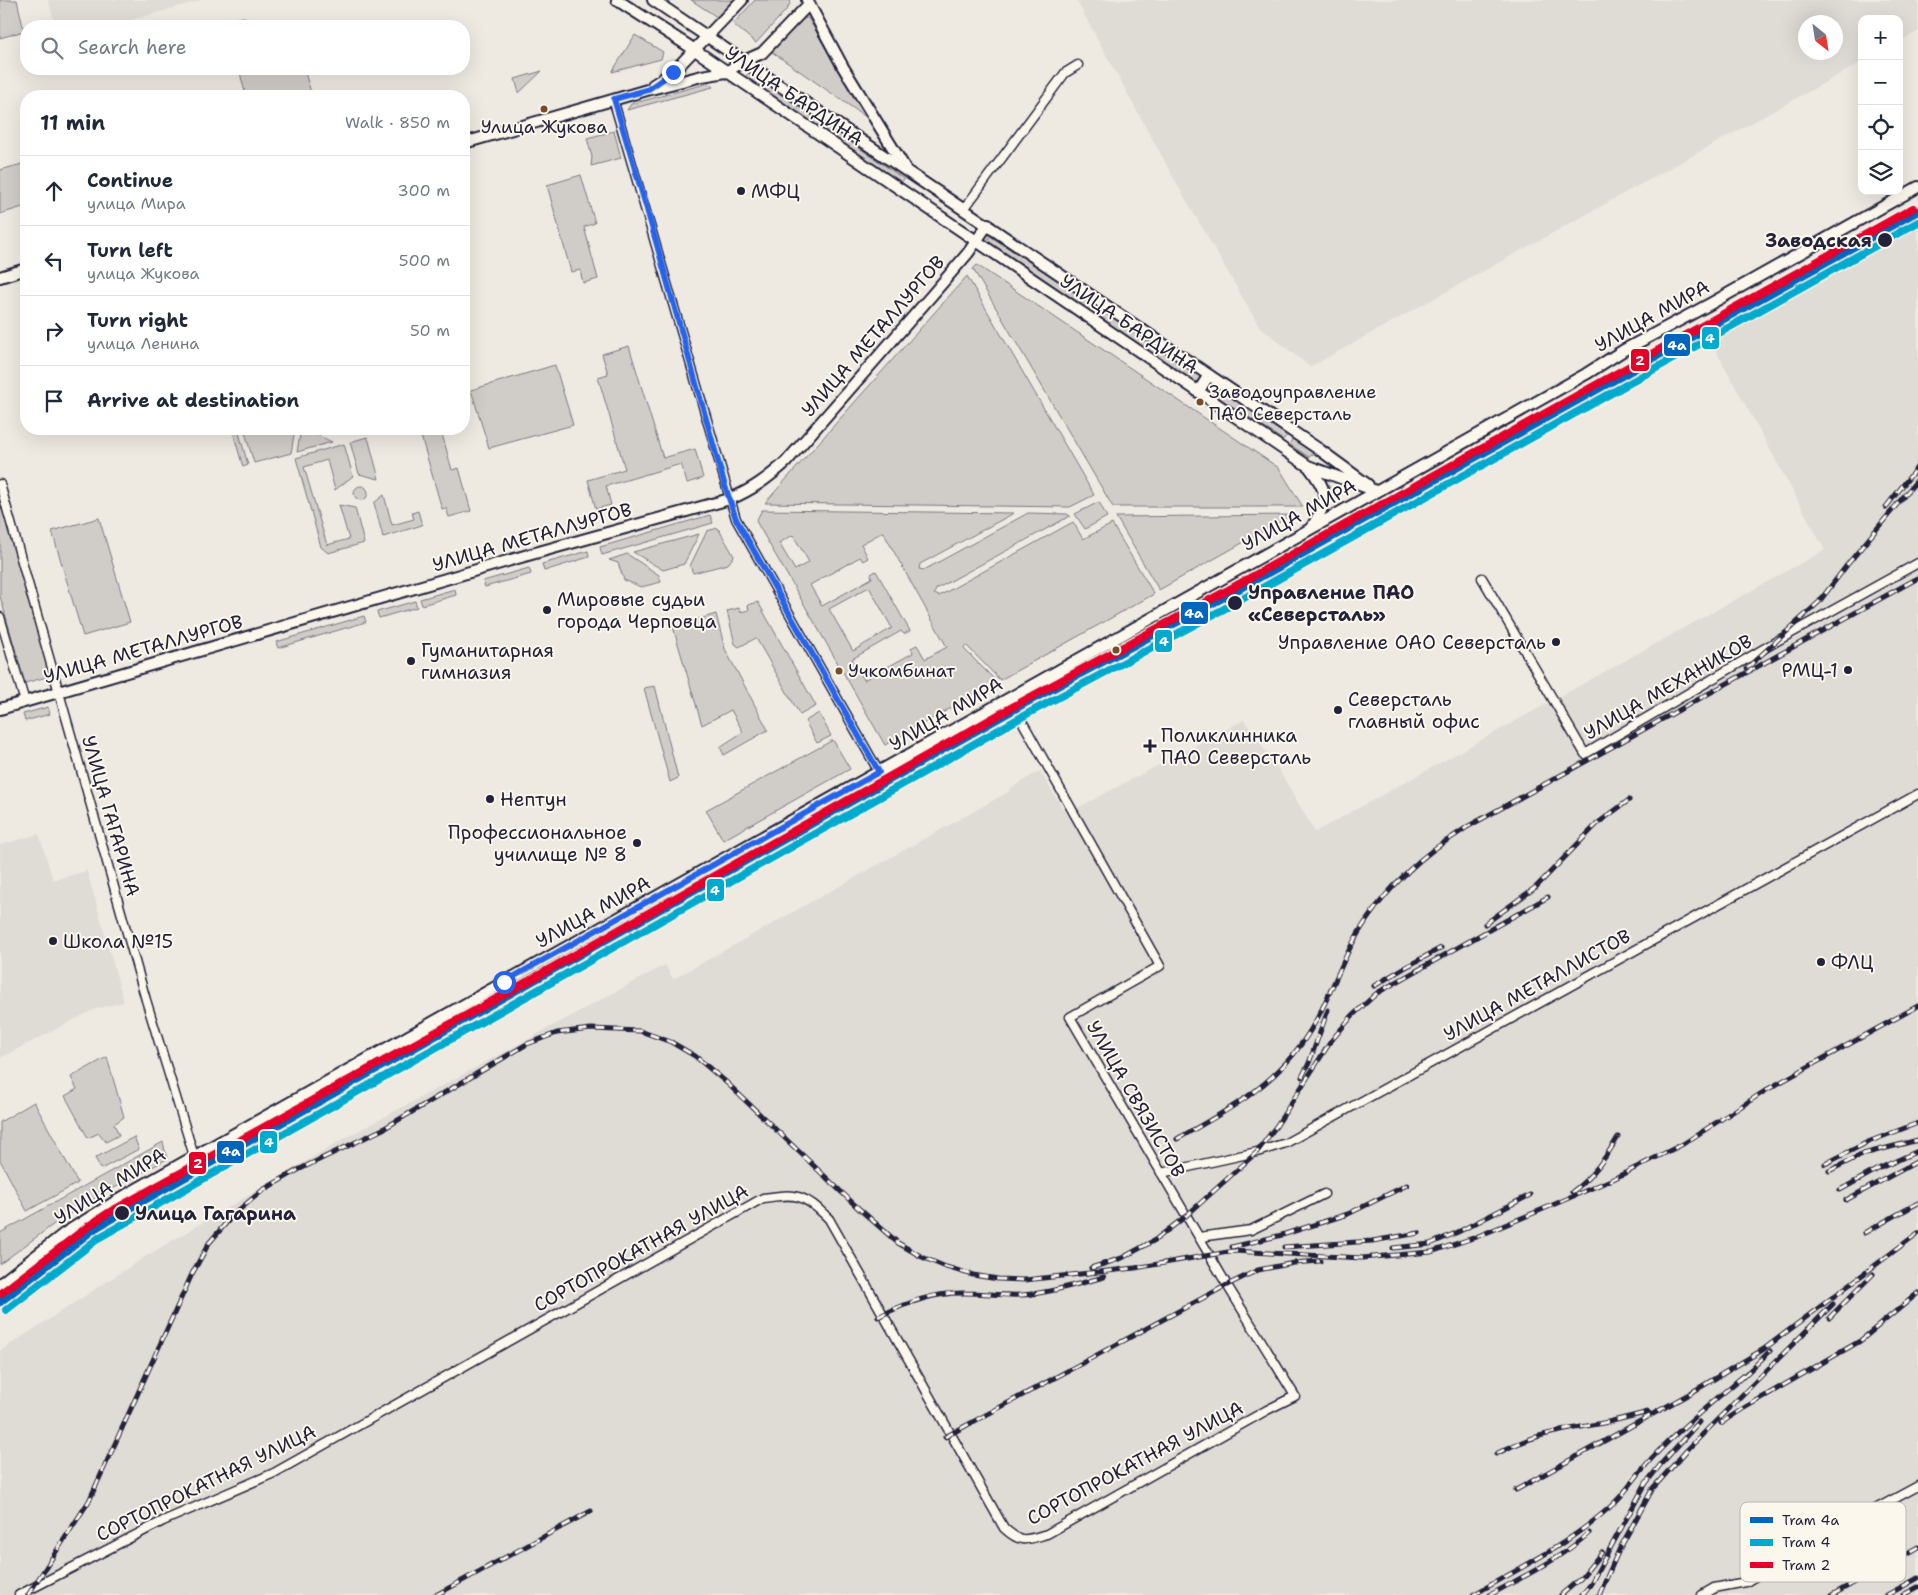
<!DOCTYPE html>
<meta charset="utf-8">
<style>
:root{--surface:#fff;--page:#f2f2f3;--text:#1f2937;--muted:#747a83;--line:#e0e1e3}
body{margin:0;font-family:"Shantell Sans",sans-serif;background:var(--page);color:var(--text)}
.controls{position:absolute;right:15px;top:15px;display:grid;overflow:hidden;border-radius:10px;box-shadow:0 5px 20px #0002}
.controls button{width:45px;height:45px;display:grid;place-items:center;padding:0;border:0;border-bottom:1px solid var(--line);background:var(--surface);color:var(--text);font:25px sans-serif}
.compass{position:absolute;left:1798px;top:15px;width:45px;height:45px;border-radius:50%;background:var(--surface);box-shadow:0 5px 20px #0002;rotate:150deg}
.stop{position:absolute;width:15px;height:15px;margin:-11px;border:4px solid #2563eb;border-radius:50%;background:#fff}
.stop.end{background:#2563eb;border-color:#fff;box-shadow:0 1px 5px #0008}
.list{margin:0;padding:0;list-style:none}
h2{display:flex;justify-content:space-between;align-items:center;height:65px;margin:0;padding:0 20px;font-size:21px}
h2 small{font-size:16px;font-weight:400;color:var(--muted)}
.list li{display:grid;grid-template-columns:32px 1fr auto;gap:15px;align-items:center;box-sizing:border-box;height:70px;padding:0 20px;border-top:1px solid var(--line)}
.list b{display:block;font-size:19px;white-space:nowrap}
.list p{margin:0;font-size:16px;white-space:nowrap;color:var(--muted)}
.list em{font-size:16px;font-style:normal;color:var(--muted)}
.icon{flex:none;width:28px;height:28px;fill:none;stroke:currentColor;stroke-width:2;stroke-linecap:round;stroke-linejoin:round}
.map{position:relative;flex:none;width:1918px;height:1595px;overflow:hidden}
.search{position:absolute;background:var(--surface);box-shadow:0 5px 20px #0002;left:20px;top:20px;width:450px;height:55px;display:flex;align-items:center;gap:12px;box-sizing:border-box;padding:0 18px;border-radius:20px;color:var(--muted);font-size:19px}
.panel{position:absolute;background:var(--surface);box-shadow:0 5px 20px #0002;left:20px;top:90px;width:450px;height:345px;border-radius:20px}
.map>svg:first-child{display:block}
.built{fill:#dfdbd5;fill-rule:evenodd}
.green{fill:#d0cdc9;stroke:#797882;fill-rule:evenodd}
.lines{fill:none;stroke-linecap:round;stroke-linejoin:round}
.street-casing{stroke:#22223b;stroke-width:11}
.secondary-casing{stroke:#22223b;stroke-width:14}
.street{stroke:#fbf7ec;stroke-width:8}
.secondary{stroke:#fbf7ec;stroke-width:10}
.rail-casing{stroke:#22223b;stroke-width:5}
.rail{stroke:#fbf7ec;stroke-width:3;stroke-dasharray:9;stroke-linecap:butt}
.tram-1-casing{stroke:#fbf7ec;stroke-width:11}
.tram-2-casing{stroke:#fbf7ec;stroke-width:11}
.tram-3-casing{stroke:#fbf7ec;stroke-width:11}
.tram-1{stroke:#0065bd;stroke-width:8}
.tram-2{stroke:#00a9ce;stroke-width:8}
.tram-3{stroke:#e4002b;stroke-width:8}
.route{stroke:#2563eb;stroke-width:6}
.bus-dot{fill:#7a4b2a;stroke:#fbf7ec;stroke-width:2}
.poi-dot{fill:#22223b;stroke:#fbf7ec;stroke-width:2}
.labels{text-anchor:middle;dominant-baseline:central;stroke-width:4;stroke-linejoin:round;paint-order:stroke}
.bus-label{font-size:18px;fill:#22223b;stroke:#fbf7ec;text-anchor:start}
.street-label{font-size:19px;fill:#22223b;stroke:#fbf7ec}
.poi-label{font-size:19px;fill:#22223b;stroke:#fbf7ec;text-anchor:start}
.stop-label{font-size:19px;font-weight:bold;fill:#22223b;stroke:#fbf7ec;text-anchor:start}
.key{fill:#fbf7ec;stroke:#bab7b7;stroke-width:1}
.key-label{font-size:14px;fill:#22223b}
.line-badge{stroke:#fbf7ec;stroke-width:2}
.badge-label{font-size:14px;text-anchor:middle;font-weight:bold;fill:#fff}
</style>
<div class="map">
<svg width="1918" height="1595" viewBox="0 0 1918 1595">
<rect width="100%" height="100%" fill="#eeeae2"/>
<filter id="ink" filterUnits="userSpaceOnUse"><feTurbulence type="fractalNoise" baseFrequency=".02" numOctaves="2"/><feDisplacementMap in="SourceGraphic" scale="10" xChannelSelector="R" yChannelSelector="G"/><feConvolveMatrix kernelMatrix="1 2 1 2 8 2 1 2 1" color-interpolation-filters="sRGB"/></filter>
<g filter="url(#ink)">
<path class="built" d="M 48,0 L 202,0 L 110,26 L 56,26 Z
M 1076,0 L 1918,0 L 1918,31 L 1899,42 L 1899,19 L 1862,19 L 1862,62 L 1310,367 L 1259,326 L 1181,191 ZM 1836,22 L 1836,52 L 1806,52 L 1806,22 Z
M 1918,228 L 1918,1595 L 0,1595 L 0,1351 L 148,1255 L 338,1142 L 665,965 L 673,979 L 1010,791 L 1009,789 L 1040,771 L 1066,814 L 1244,720 L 1280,772 L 1315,832 L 1825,550 L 1711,342 Z
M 39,834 L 53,880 L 87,871 L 124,1002 L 95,1009 L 0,1058 L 0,845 Z"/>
<path class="green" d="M 0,0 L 17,0 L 24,31 L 0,38 Z
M 691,0 L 738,0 L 720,19 Z
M 755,0 L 791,0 L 788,8 L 756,43 L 733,24 Z
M 244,17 L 260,26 L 227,26 L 226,20 Z
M 808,18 L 866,117 L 769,50 L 796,19 Z
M 635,35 L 663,52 L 661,59 L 612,72 Z
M 239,69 L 304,69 L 312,96 L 246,96 Z
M 542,71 L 519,93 L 515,79 Z
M 750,72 L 904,179 L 900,184 L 744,78 Z
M 709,83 L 713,87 L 627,110 L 631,104 Z
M 614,131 L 621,158 L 591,166 L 592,157 L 587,138 Z
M 26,163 L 26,206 L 0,214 L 0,170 Z
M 581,175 L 595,223 L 584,227 L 598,279 L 583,283 L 580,270 L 571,272 L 547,185 Z
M 990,236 L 1288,434 L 1283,440 L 986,243 Z
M 977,265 L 1279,468 L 1303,507 L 1113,507 L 973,269 Z
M 967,276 L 1094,495 L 1070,507 L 765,503 Z
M 629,346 L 663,458 L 695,449 L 703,478 L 687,483 L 681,464 L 606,486 L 611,505 L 596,509 L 588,480 L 625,469 L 598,377 L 608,374 L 602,354 Z
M 555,365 L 573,425 L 489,448 L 471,390 Z
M 232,429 L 238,429 L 248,465 L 243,467 Z
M 244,429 L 295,429 L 291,453 L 254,463 Z
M 301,429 L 312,429 L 315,434 L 332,442 L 297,452 Z
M 419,429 L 451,429 L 442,434 L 452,470 L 459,468 L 471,511 L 449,517 L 446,508 L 442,509 Z
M 367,437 L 369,441 L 379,479 L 359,474 L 350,442 Z
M 1294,437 L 1313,450 L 1313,454 L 1309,457 L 1289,444 Z
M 344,444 L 353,476 L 335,490 L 327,460 L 304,467 L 327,545 L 349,539 L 339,505 L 355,508 L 364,543 L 328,553 L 321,547 L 296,458 Z
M354 493a7 7 0 1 1 14 0a7 7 0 1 1-14 0Z
M 384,495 L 392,525 L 414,519 L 412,513 L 418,511 L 422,525 L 383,537 L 374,503 Z
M 0,501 L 50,676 L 25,683 L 0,596 Z
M 1099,502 L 1107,517 L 1085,529 L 1075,514 Z
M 762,510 L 1014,513 L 920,564 L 919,569 L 924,570 L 1028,513 L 1067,514 L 1070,516 L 936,589 L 934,594 L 939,596 L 1073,522 L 1083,539 L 1112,524 L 1154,594 L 1000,680 L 967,646 L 965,646 L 964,649 L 997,682 L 885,745 L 756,521 ZM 883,532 L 947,647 L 925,659 L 917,645 L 911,648 L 913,653 L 864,680 L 852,659 L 901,631 L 904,634 L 910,631 L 876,571 L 871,574 L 872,578 L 822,606 L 810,585 L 860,557 L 863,561 L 868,558 L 861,544 ZM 793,535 L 809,562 L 795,570 L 779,543 ZM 869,587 L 892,628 L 853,651 L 829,609 Z
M 710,515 L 713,523 L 602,555 L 600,547 Z
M 1292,515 L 1159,590 L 1116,517 Z
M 99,518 L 130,622 L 83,636 L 52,531 Z
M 718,528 L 734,556 L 728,564 L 693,573 L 690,566 L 707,531 Z
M 699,534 L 684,564 L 663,570 L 633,552 Z
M 588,551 L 589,557 L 544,571 L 542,564 Z
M 627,554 L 659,575 L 661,582 L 641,587 L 624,580 L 618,563 L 609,560 Z
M 529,568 L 531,574 L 485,587 L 483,581 Z
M 455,589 L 456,595 L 422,605 L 420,599 Z
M 415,601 L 417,607 L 379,618 L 377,612 Z
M 758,602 L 816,706 L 800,715 L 756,638 L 739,647 L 735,644 L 727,611 L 739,608 L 740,612 L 749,610 L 748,605 Z
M 716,614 L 725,649 L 768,730 L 724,755 L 720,747 L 743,732 L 731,710 L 702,725 L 673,627 Z
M 364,616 L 366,622 L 278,648 L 276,642 Z
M 655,686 L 678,778 L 670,782 L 644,688 Z
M 48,707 L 50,714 L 25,721 L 23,714 Z
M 819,713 L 831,736 L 817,743 L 805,721 Z
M 833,740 L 850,769 L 723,840 L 706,810 Z
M 107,1057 L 124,1117 L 114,1124 L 119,1135 L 106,1142 L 99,1133 L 88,1138 L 65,1096 L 77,1089 L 71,1077 Z
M 34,1102 L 78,1183 L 27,1211 L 0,1160 L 0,1122 Z
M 134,1137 L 139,1149 L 101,1169 L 95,1158 Z
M 163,1142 L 167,1159 L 94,1199 L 58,1221 L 0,1264 L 0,1233 Z"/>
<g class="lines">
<g class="street-casing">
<path id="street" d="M 613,99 L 736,519 L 879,772
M 964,209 L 1065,73 L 1078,65
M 0,484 L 146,1000 L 194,1156
M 1482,578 L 1585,754 L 1777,641 L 1918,563
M 0,617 L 25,702
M 1161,1173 L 1257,1152 L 1286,1143 L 1918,794
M 1199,1237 L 1251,1230 L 1324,1194
M 19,1595 L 163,1521 L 274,1473 L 763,1198 C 797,1193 804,1194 829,1219 L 1004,1528 C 1021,1544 1026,1540 1047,1534 L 1267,1410 L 1295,1396 L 1227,1285 L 1070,1017 L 1160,966 L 1009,698
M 1702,1595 L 1714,1588 L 1746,1582 L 1794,1553 L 1918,1486"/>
</g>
<g class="secondary-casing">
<path id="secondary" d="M 617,0 L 695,50 L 1308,466 L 1376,491
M 653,0 L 1320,450 L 1368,485
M 807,0 L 843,67 L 905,168
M 653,85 L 673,72 L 742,0
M 464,143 L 647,90 L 702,76 L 726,72 L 744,61 L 762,53 L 809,4
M 0,277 L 26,269
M 1198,392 L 1209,375
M 1309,467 C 1329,493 1329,499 1312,527
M 0,709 L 528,555 L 730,499 C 752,490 768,478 786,462 L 932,295 L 968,253 L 988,224
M 0,1284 L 65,1233 L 131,1192 L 1586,374 L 1624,350 L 1710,304 L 1918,187"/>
</g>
<use href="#street" class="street"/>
<use href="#secondary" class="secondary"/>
<g class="rail-casing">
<path id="rail" d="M 1886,507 L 1918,466
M 1747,668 L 1819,602 L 1847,565 L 1918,479
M 1485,924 L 1536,887 L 1598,823 L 1629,800
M 1374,986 L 1404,968 L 1441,948
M 1302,1077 L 1309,1063 L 1328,1010
M 1177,1139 C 1223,1113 1271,1088 1302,1043 C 1323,1014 1334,980 1350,948 C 1369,911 1400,875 1433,850 C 1444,842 1456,835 1467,827 L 1918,578
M 1825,1164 L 1868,1142 L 1918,1123
M 1829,1171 L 1863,1154 L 1918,1140
M 1840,1190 L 1878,1169 L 1918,1151
M 1572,1192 C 1592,1177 1605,1159 1618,1137
M 1846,1200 L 1918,1161
M 1864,1233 L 1918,1203
M 1232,1247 L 1282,1235 L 1348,1214 L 1407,1185
M 1284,1247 L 1372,1241 L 1419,1233
M 1393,1248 L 1430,1244 L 1458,1232 L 1530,1195
M 1091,1268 L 1122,1258 L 1155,1240 L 1186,1216 L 1257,1152 L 1277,1125 L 1331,1041 L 1353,1015 L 1377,993 L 1548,897
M 878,1317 C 905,1303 934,1292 965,1293 C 984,1293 1003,1296 1022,1295 C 1050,1293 1077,1284 1104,1277
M 1829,1318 L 1873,1274
M 1743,1377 L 1770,1351
M 1721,1423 L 1744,1408 L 1860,1341 L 1918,1293
M 945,1437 L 1227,1285 L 1258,1270 L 1294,1263 L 1320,1261
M 1496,1454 C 1535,1433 1561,1431 1603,1423 C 1618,1420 1633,1416 1648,1412
M 1516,1490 L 1689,1394 L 1764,1349 L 1918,1233
M 28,1595 L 89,1501 L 192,1274 L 209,1243 L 234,1214 L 263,1190 L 298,1170 L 383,1129 L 527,1044 L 557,1033 L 591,1029 L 640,1031 L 671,1042 L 695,1056 L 727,1083 L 856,1206 L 898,1243 L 922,1257 L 946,1267 L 973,1275 L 998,1279 L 1025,1280 L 1135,1268 L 1234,1251 L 1362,1258 L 1431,1252 L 1476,1237 L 1541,1210 L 1613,1179 L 1683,1144 L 1768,1089 L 1918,1006
M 436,1595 L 591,1511
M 1473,1595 C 1520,1568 1569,1544 1610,1507 C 1626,1493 1637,1474 1652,1458 C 1681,1427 1715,1400 1748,1372
M 1490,1595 C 1524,1576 1560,1559 1589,1533
M 1561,1595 L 1581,1578 L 1602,1552
M 1582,1595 L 1590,1585 L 1646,1483 L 1661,1464 L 1699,1422
M 1599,1595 L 1619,1550 L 1653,1488 L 1688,1449 L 1833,1304
M 1832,1595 L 1918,1547
M 1887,1595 L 1918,1578
M 1903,1595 L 1918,1587"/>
</g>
<use href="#rail" class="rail"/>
<g class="tram-1-casing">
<path id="tram-1" d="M 0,1302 L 94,1229 L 111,1219 L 1022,705 L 1230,594 L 1918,211"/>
</g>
<g class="tram-2-casing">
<path id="tram-2" d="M 6,1310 L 100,1237 L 116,1228 L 1027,714 L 1235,603 L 1918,222"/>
</g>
<g class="tram-3-casing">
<path id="tram-3" d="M 0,1294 L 90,1225 L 108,1213 L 532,979 L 1014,706 L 1228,590 L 1913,208"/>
</g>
<use href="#tram-1" class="tram-1"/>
<use href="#tram-2" class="tram-2"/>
<use href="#tram-3" class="tram-3"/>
</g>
</g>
<g class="lines" filter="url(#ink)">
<path class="route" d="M 504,982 L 879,772 L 736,519 L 725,486 L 646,206 L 614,99 L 647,90 L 673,72"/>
</g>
<g class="bus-dot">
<circle cx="544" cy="109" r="4.5"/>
<circle cx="1200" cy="402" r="4.5"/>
<circle cx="1116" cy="650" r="4.5"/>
<circle cx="839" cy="671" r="4.5"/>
</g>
<g class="poi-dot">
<circle cx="741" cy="191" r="5"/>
<circle cx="1885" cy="240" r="8"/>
<circle cx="1235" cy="603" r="8"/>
<circle cx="547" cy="610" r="5"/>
<circle cx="1556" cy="642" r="5"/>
<circle cx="411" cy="661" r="5"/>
<circle cx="1848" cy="670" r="5"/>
<circle cx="1338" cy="710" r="5"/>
<path d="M1147.5 738.5h5v5h5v5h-5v5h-5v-5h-5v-5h5z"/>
<circle cx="490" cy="799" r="5"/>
<circle cx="637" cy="843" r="5"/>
<circle cx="53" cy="941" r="5"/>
<circle cx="1821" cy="962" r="5"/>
<circle cx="122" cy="1213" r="8"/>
</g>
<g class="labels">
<g class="bus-label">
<text x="544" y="127" text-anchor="middle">Улица Жукова</text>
<text x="1209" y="392">Заводоуправление<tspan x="1209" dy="22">ПАО Северсталь</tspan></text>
<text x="848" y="671">Учкомбинат</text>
</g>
<g class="street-label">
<text transform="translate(794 96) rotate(34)">УЛИЦА БАРДИНА</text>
<text transform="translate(1652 316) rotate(-29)">УЛИЦА МИРА</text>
<text transform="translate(1129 324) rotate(34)">УЛИЦА БАРДИНА</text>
<text transform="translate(873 336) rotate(-49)">УЛИЦА МЕТАЛЛУРГОВ</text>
<text transform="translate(1299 515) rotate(-29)">УЛИЦА МИРА</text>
<text transform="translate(532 537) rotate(-16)">УЛИЦА МЕТАЛЛУРГОВ</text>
<text transform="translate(143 649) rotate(-16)">УЛИЦА МЕТАЛЛУРГОВ</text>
<text transform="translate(1668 687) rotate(-30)">УЛИЦА МЕХАНИКОВ</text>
<text transform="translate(946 714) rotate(-30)">УЛИЦА МИРА</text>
<text transform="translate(111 816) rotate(74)">УЛИЦА ГАГАРИНА</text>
<text transform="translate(593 912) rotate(-29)">УЛИЦА МИРА</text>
<text transform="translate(1537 985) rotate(-29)">УЛИЦА МЕТАЛЛИСТОВ</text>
<text transform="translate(1136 1099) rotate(60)">УЛИЦА СВЯЗИСТОВ</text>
<text transform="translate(110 1186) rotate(-32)">УЛИЦА МИРА</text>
<text transform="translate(641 1248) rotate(-29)">СОРТОПРОКАТНАЯ УЛИЦА</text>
<text transform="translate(1135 1463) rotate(-28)">СОРТОПРОКАТНАЯ УЛИЦА</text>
<text transform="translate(206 1483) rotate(-26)">СОРТОПРОКАТНАЯ УЛИЦА</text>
</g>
<g class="poi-label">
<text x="751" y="191">МФЦ</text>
<text x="557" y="599">Мировые судьи<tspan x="557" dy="22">города Черповца</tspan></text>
<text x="1546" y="642" text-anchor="end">Управление OAO Северсталь</text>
<text x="421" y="650">Гуманитарная<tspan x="421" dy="22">гимназия</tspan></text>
<text x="1838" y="670" text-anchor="end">РМЦ-1</text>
<text x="1348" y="699">Северсталь<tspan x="1348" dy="22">главный офис</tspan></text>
<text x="1161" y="735">Поликлинника<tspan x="1161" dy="22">ПАО Северсталь</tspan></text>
<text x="500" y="799">Нептун</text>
<text x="627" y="832" text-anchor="end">Профессиональное<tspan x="627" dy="22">училище № 8</tspan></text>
<text x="63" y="941">Школа №15</text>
<text x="1831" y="962">ФЛЦ</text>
</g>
<g class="stop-label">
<text x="1872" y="240" text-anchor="end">Заводская</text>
<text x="1248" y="592">Управление ПАО<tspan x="1248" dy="22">«Северсталь»</tspan></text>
<text x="135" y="1213">Улица Гагарина</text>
</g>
</g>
<rect x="1740" y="1502" width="166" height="80" rx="8" class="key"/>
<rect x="1750" y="1517" width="23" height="6" fill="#0065bd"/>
<rect x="1750" y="1539" width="23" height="7" fill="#00a9ce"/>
<rect x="1750" y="1562" width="23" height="6" fill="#e4002b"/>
<g class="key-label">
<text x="1782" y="1525">Tram 4а</text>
<text x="1782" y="1547">Tram 4</text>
<text x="1782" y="1570">Tram 2</text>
</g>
<g class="line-badge">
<rect x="1701" y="326" width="19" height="24" rx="5" fill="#00a9ce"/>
<rect x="1663" y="333" width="28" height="24" rx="5" fill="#0065bd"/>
<rect x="1630" y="348" width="20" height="24" rx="5" fill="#e4002b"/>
<rect x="1180" y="601" width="29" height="24" rx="5" fill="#0065bd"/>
<rect x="1154" y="629" width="19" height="24" rx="5" fill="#00a9ce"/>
<rect x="706" y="878" width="19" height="24" rx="5" fill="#00a9ce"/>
<rect x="259" y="1130" width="19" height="24" rx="5" fill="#00a9ce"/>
<rect x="216" y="1140" width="29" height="24" rx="5" fill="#0065bd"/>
<rect x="188" y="1151" width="19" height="24" rx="5" fill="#e4002b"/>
</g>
<g class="badge-label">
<text x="1710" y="343">4</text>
<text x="1677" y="350">4а</text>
<text x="1640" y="365">2</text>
<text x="1194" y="618">4а</text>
<text x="1164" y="646">4</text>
<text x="715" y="895">4</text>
<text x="269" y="1147">4</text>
<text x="231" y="1156">4а</text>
<text x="198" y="1168">2</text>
</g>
</svg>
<div class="controls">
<button>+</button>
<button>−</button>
<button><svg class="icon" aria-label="locate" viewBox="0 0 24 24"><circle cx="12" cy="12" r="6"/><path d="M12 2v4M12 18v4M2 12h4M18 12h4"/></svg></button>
<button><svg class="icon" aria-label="layers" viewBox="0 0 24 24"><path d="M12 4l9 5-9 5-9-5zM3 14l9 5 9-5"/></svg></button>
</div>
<svg class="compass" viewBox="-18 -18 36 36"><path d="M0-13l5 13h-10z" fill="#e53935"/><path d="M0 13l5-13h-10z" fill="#747a83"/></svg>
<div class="stop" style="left:504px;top:982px"></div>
<div class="stop end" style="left:673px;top:72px"></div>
<div class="search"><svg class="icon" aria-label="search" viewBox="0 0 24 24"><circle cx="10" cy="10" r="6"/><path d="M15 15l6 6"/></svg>Search here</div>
<section class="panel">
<h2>11 min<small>Walk · 850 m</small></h2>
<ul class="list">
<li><svg class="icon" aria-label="ahead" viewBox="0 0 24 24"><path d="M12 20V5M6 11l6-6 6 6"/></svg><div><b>Continue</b><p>улица Мира</p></div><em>300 m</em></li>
<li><svg class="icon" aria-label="left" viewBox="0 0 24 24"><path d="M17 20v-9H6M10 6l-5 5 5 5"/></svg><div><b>Turn left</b><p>улица Жукова</p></div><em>500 m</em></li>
<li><svg class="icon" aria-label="right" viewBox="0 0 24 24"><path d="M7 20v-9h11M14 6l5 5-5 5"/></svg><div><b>Turn right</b><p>улица Ленина</p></div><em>50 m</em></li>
<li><svg class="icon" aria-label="arrive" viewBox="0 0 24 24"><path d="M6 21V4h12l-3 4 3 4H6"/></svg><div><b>Arrive at destination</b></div></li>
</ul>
</section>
</div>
